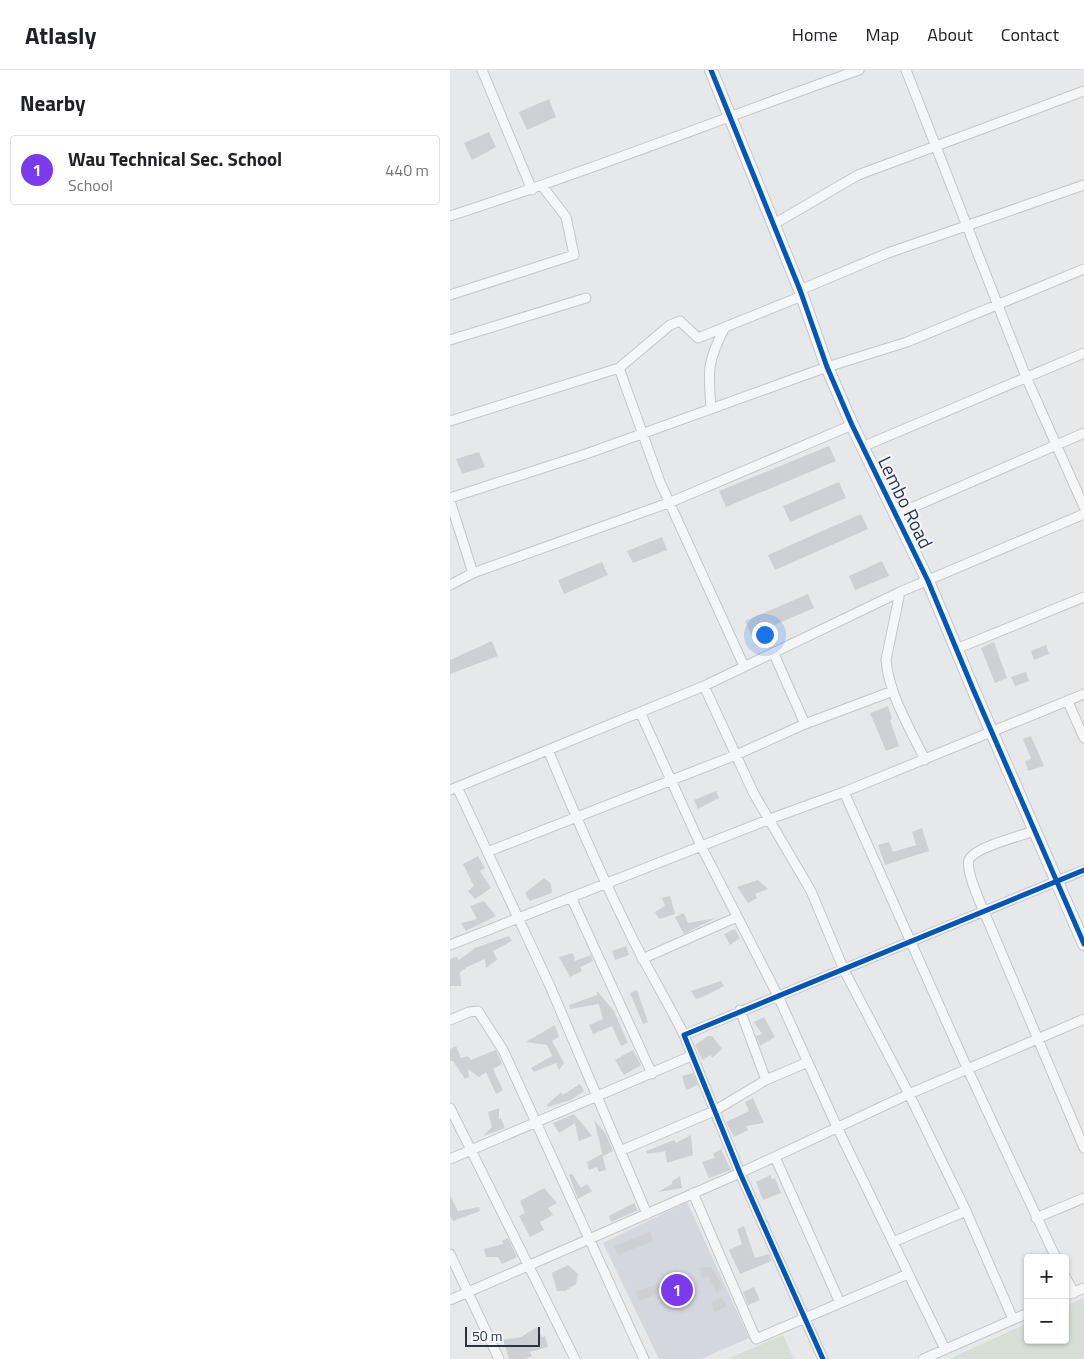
<!DOCTYPE html>
<meta charset="utf-8">
<style>
:root{--surface:#fff;--page:#f6f6f6;--text:#202124;--muted:#757577;--line:#e0e0e0;--accent:#7c3aed}
body{margin:0;font-family:"Titillium Web",sans-serif;background:var(--page);color:var(--text)}
.controls{position:absolute;right:15px;bottom:15px;display:grid;overflow:hidden;border-radius:5px;box-shadow:0 1px 4px #0004}
.controls button{width:45px;height:45px;display:grid;place-items:center;padding:0;border:0;border-bottom:1px solid var(--line);background:var(--surface);color:var(--text);font:25px sans-serif}
.scale{position:absolute;left:15px;bottom:12px;width:75px;box-sizing:border-box;padding-left:5px;border:2px solid #2b3445;border-top:0;font-size:14px;line-height:18px;white-space:nowrap;color:#2b3445;-webkit-text-stroke:4px #f4f6f9;paint-order:stroke}
.you{position:absolute;left:314px;top:564px;width:18px;height:18px;margin:-12px;border:4px solid #fff;border-radius:50%;background:#1a73e8;box-shadow:0 0 0 8px #1a73e833}
.badge{display:grid;place-items:center;width:32px;height:32px;border-radius:50%;background:var(--accent);color:#fff;font-size:16px;font-weight:700}
.pin{position:absolute;translate:-50% -50%;border:2px solid #fff;box-shadow:0 1px 5px #0006}
.list{margin:0;padding:0;list-style:none}
h2{display:flex;justify-content:space-between;align-items:center;height:65px;margin:0;padding:0 20px;font-size:21px}
h2 small{font-size:16px;font-weight:400;color:var(--muted)}
.list li{display:grid;grid-template-columns:32px 1fr auto;gap:15px;align-items:center;box-sizing:border-box;height:70px;margin:0 10px 10px;padding:0 10px;border:1px solid var(--line);border-radius:5px}
.list b{display:block;font-size:19px;white-space:nowrap}
.list p{margin:0;font-size:16px;white-space:nowrap;color:var(--muted)}
.list em{font-size:16px;font-style:normal;color:var(--muted)}
.map{position:relative;flex:none;width:634px;height:1289px;overflow:hidden}
header{display:flex;align-items:center;gap:30px;box-sizing:border-box;height:70px;padding:0 25px;background:var(--surface);border-bottom:1px solid var(--line)}
header strong{font-size:24px}
nav{display:flex;gap:28px;margin-inline-start:auto;font-size:18px}
main{display:flex}
aside{flex:1;background:var(--surface)}
.map>svg:first-child{display:block}
.built{fill:#d4d7dd}
.green{fill:#d6ded6}
.building{fill:#ced0d3}
.lines{fill:none;stroke-linecap:round;stroke-linejoin:round}
.street-casing{stroke:#c4c6c8;stroke-width:11}
.secondary-casing{stroke:#c4c6c8;stroke-width:14}
.street{stroke:#f5f6f7;stroke-width:9}
.secondary{stroke:#f8f8f8;stroke-width:12}
.cycleway-casing{stroke:#f4f6f9;stroke-width:8}
.cycleway{stroke:#0057b8;stroke-width:5}
.labels{text-anchor:middle;dominant-baseline:central;stroke-width:4.5;stroke-linejoin:round;paint-order:stroke}
.street-label{font-size:19px;fill:#2b3445;stroke:#f4f6f9}
</style>
<header>
<strong>Atlasly</strong>
<nav><a>Home</a><a>Map</a><a>About</a><a>Contact</a></nav>
</header>
<main>
<aside>
<h2>Nearby<small></small></h2>
<ul class="list">
<li><span class="badge">1</span><div><b>Wau Technical Sec. School</b><p>School</p></div><em>440 m</em></li>
</ul>
</aside>
<div class="map">
<svg width="634" height="1289" viewBox="0 0 634 1289">
<rect width="100%" height="100%" fill="#e6e8ea"/>
<path class="built" d="M 237,1132 L 299,1268 L 251,1289 L 209,1289 L 153,1173 Z"/>
<path class="green" d="M 634,1228 L 634,1289 L 499,1289 L 578,1253 L 578,1270 L 615,1270 L 615,1236 Z
M 333,1265 L 344,1289 L 277,1289 Z"/>
<path class="building" d="M 99,29 L 106,47 L 77,60 L 69,42 Z
M 39,62 L 46,77 L 22,90 L 14,73 Z
M 379,376 L 386,391 L 276,437 L 269,421 Z
M 29,382 L 35,397 L 12,404 L 6,389 Z
M 389,412 L 396,428 L 340,452 L 333,436 Z
M 411,444 L 418,459 L 325,500 L 318,485 Z
M 212,467 L 217,480 L 183,493 L 177,481 Z
M 432,491 L 439,506 L 405,520 L 399,506 Z
M 152,492 L 158,505 L 114,524 L 108,510 Z
M 358,524 L 364,538 L 301,565 L 295,551 Z
M 42,571 L 48,586 L 0,604 L 0,590 Z
M 544,572 L 557,608 L 545,613 L 531,578 Z
M 596,575 L 599,584 L 584,590 L 581,581 Z
M 576,602 L 579,611 L 565,616 L 561,607 Z
M 438,636 L 442,649 L 440,650 L 449,676 L 436,681 L 420,643 Z
M 581,666 L 594,696 L 578,701 L 575,691 L 581,689 L 573,669 Z
M 266,721 L 269,728 L 248,739 L 244,730 Z
M 472,758 L 479,781 L 435,795 L 428,775 L 439,772 L 443,782 L 466,775 L 462,762 Z
M 28,786 L 35,798 L 30,801 L 41,818 L 25,829 L 18,821 L 24,816 L 13,794 Z
M 94,808 L 101,814 L 102,823 L 80,831 L 75,823 Z
M 308,810 L 318,819 L 305,824 L 307,828 L 298,833 L 287,817 Z
M 220,826 L 225,844 L 209,849 L 205,842 L 215,836 L 212,828 Z
M 34,831 L 46,846 L 16,861 L 11,853 L 27,849 L 20,836 Z
M 234,843 L 238,853 L 266,848 L 234,864 L 225,847 Z
M 285,859 L 290,868 L 280,875 L 274,864 Z
M 59,866 L 62,871 L 43,881 L 47,890 L 36,898 L 35,889 L 19,896 L 10,902 L 11,916 L 0,916 L 0,889 L 7,887 L 9,890 L 25,878 Z
M 176,876 L 179,885 L 165,890 L 162,881 Z
M 123,883 L 125,891 L 141,885 L 143,891 L 130,897 L 132,901 L 120,907 L 109,887 Z
M 271,911 L 274,916 L 255,926 L 246,929 L 241,921 Z
M 187,920 L 198,952 L 193,954 L 180,923 Z
M 147,921 L 164,941 L 178,973 L 171,976 L 162,956 L 143,964 L 139,955 L 153,949 L 149,934 L 120,939 L 119,935 L 147,925 Z
M 314,947 L 325,967 L 310,976 L 306,966 L 312,964 L 304,952 Z
M 105,955 L 109,967 L 102,971 L 114,993 L 109,1000 L 106,993 L 84,1002 L 81,998 L 102,986 L 97,975 L 76,972 Z
M 258,966 L 262,966 L 272,979 L 262,988 L 261,985 L 252,990 L 245,975 Z
M 6,976 L 11,988 L 18,986 L 21,990 L 46,980 L 52,994 L 43,999 L 53,1020 L 46,1024 L 36,1002 L 29,1007 L 18,999 L 19,1007 L 15,1009 L 3,991 L 0,991 L 0,979 Z
M 183,980 L 191,995 L 174,1005 L 165,990 Z
M 243,1003 L 248,1015 L 236,1020 L 232,1006 Z
M 130,1014 L 134,1021 L 121,1030 L 98,1037 L 97,1035 L 111,1022 L 113,1025 Z
M 303,1028 L 314,1053 L 296,1056 L 298,1060 L 284,1067 L 276,1052 L 299,1041 L 295,1032 Z
M 49,1038 L 49,1049 L 51,1048 L 55,1058 L 33,1066 L 42,1057 L 38,1042 Z
M 124,1044 L 129,1050 L 142,1066 L 129,1071 L 125,1053 L 109,1063 L 103,1053 Z
M 144,1050 L 156,1064 L 163,1081 L 153,1086 Z
M 241,1065 L 243,1085 L 217,1093 L 215,1081 L 197,1084 L 196,1081 L 224,1070 L 226,1073 Z
M 271,1079 L 281,1100 L 259,1108 L 252,1092 L 265,1088 L 263,1084 Z
M 152,1084 L 156,1100 L 149,1102 L 147,1097 L 139,1100 L 137,1092 Z
M 122,1104 L 131,1118 L 137,1114 L 142,1121 L 128,1129 L 119,1105 Z
M 321,1105 L 322,1109 L 325,1108 L 331,1123 L 313,1130 L 306,1112 Z
M 230,1106 L 232,1118 L 208,1122 L 222,1114 L 222,1111 Z
M 94,1118 L 107,1133 L 98,1138 L 103,1145 L 90,1152 L 94,1160 L 80,1167 L 69,1146 L 75,1143 L 70,1131 Z
M 0,1125 L 8,1141 L 29,1137 L 30,1141 L 3,1151 L 0,1146 Z
M 184,1133 L 188,1140 L 161,1152 L 159,1146 Z
M 294,1156 L 305,1188 L 319,1184 L 322,1191 L 290,1204 L 279,1180 L 292,1174 L 287,1159 Z
M 200,1162 L 203,1171 L 168,1185 L 164,1176 Z
M 58,1168 L 67,1187 L 52,1194 L 48,1187 L 36,1187 L 34,1179 L 53,1174 L 52,1171 Z
M 118,1195 L 128,1204 L 126,1214 L 115,1221 L 107,1221 L 102,1203 Z
M 258,1197 L 261,1197 L 274,1218 L 267,1223 L 258,1206 L 253,1208 L 249,1198 Z
M 216,1211 L 219,1220 L 189,1231 L 185,1222 Z
M 304,1217 L 310,1230 L 298,1235 L 293,1222 Z
M 272,1227 L 277,1236 L 265,1242 L 261,1233 Z
M 87,1257 L 92,1267 L 95,1266 L 98,1277 L 80,1282 L 82,1286 L 74,1289 L 59,1289 L 53,1270 L 71,1267 Z"/>
<g class="lines">
<g class="street-casing">
<path id="street" d="M 32,0 L 82,120
M 456,0 L 576,307 L 634,437
M 0,146 C 138,102 272,48 409,0
M 324,154 L 408,105 L 634,21
M 350,220 L 438,183 L 634,115
M 0,225 L 124,185 L 116,147 L 93,117
M 0,270 L 136,228
M 261,338 C 258,300 257,292 275,257
M 0,351 L 169,298
M 412,377 L 634,283
M 0,428 L 136,384 L 377,297 L 457,272 L 634,199
M 0,431 L 23,503
M 445,445 L 634,363
M 0,515 L 23,503 L 221,432 L 402,355
M 450,522 L 436,590 C 439,625 460,658 475,690
M 506,579 L 634,527
M 324,584 L 355,654
M 294,596 L 210,412 L 169,298 L 220,255 L 230,251 L 248,268 L 352,226
M 254,616 L 304,724 L 361,821 L 394,900 L 459,1024 L 516,1141 L 563,1249
M 618,632 L 634,668
M 190,642 L 251,776 L 328,926 L 387,1057 L 495,1279
M 98,680 C 123,740 148,799 177,857 C 194,894 216,928 234,965
M 7,717 L 100,916 L 197,1144
M 0,720 L 254,616 L 450,522 L 634,444
M 394,722 L 518,1000 L 606,1188
M 584,761 C 571,766 524,777 519,790 C 515,801 533,839 538,851 C 570,926 602,1002 634,1078
M 37,782 L 286,685 L 355,654 L 443,621
M 121,827 L 202,1004
M 0,875 L 320,749 L 394,722 L 634,624
M 192,889 L 287,847
M 290,940 L 316,1010
M 0,950 L 19,942 L 28,941 L 53,980 L 194,1289
M 0,1038 L 125,1289
M 170,1081 L 264,1041 L 316,1010 L 358,992
M 325,1087 L 390,1233
M 0,1089 L 241,986
M 243,1123 L 306,1269 L 458,1204
M 586,1148 L 634,1128
M 443,1172 L 516,1141
M 0,1184 L 49,1289
M 615,1206 L 624,1223
M 615,1226 L 634,1218
M 0,1230 L 290,1103 L 459,1024 L 634,949
M 373,1289 L 290,1103 L 234,965 L 634,800
M 473,1289 L 578,1243"/>
</g>
<g class="secondary-casing">
<path id="secondary" d="M 261,0 L 350,220 L 377,297 L 402,355 L 478,511 L 523,619 L 634,874"/>
</g>
<use href="#street" class="street"/>
<use href="#secondary" class="secondary"/>
<g class="cycleway-casing">
<path id="cycleway" d="M 261,0 L 350,220 L 377,297 L 402,355 L 478,511 L 523,619 L 634,874
M 373,1289 L 290,1103 L 234,965 L 634,800"/>
</g>
<use href="#cycleway" class="cycleway"/>
</g>
<g class="labels">
<g class="street-label">
<text transform="translate(456 432) rotate(64)">Lembo Road</text>
</g>
</g>
</svg>
<div class="controls">
<button>+</button>
<button>−</button>
</div>
<div class="scale">50 m</div>
<div class="you"></div>
<div class="pin badge" style="left:227px;top:1220px">1</div>
</div>
</main>
